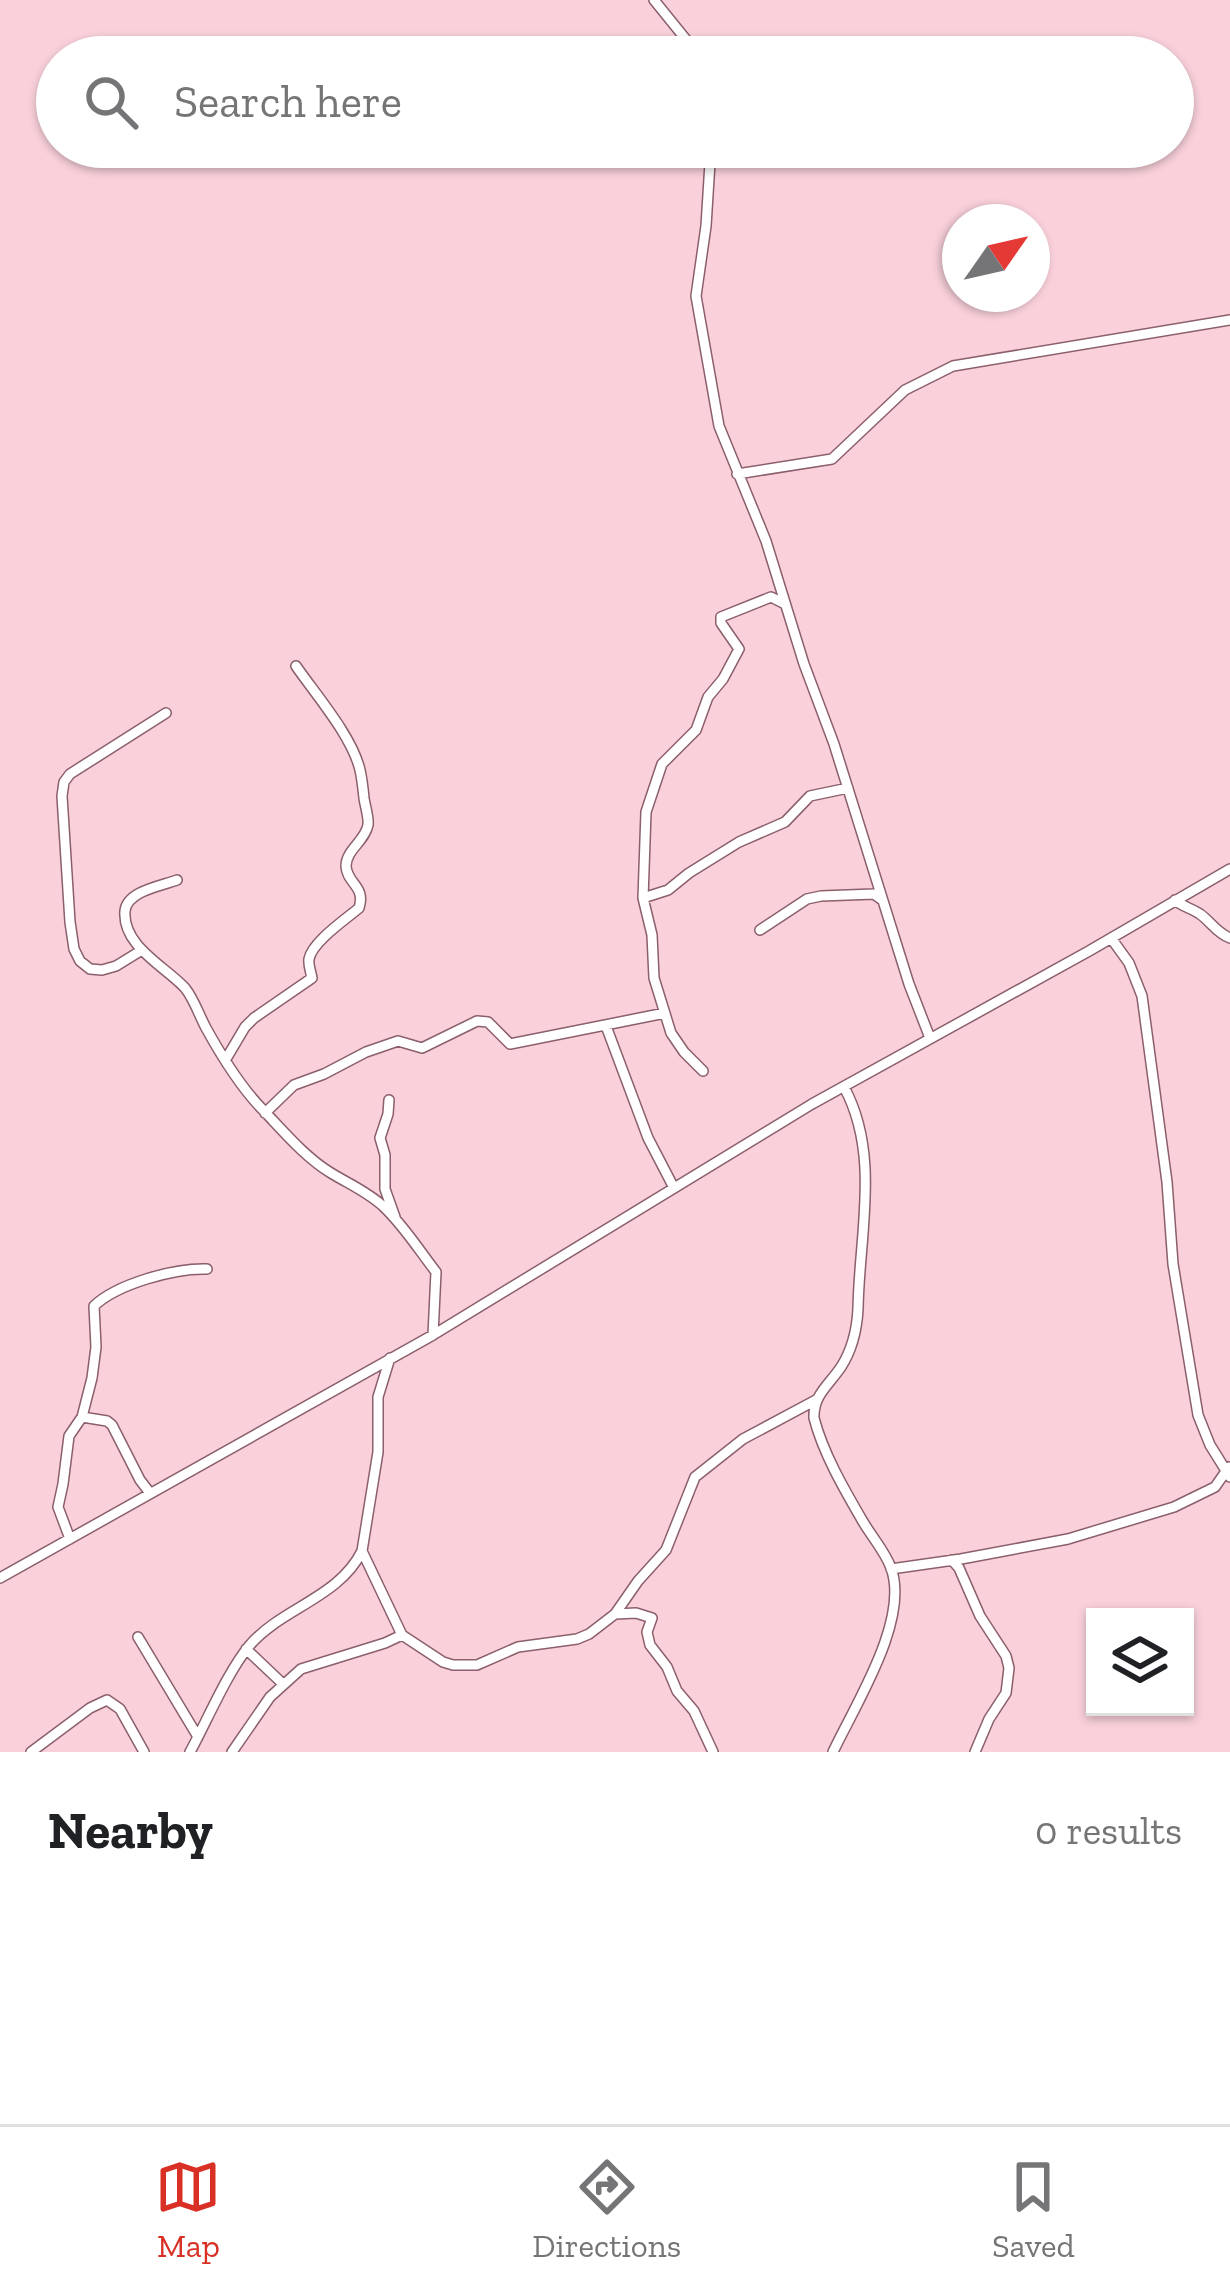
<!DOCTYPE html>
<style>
:root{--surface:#fff;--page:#f2f2f2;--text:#202124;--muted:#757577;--line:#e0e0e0;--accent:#d93025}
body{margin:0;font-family:"Zilla Slab",serif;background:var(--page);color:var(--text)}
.controls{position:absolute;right:36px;bottom:36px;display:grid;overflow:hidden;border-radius:0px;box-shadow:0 3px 9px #0004}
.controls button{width:108px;height:108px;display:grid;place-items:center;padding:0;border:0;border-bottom:3px solid var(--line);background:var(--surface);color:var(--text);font:60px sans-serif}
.compass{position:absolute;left:942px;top:204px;width:108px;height:108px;border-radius:50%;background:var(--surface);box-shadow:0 3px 9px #0004;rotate:56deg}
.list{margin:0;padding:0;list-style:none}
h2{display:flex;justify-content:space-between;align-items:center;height:156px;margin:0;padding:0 48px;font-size:51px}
h2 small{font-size:39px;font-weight:400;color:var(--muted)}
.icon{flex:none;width:66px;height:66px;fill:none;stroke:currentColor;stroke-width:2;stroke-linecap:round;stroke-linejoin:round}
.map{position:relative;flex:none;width:1230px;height:1752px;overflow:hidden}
.search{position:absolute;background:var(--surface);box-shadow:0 3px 9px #0004;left:36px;right:36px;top:36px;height:132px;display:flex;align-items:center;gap:30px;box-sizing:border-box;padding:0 42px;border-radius:66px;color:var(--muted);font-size:45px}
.sheet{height:372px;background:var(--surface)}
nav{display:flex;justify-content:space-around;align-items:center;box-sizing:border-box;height:168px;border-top:3px solid var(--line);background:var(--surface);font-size:33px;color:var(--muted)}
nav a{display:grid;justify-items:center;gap:6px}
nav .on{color:var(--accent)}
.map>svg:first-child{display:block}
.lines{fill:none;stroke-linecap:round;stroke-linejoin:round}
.minor-casing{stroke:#8b5f6b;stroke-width:12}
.minor{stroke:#fff;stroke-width:9}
</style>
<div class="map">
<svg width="1230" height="1752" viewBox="0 0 1230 1752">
<rect width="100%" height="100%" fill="#fad1db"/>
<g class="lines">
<g class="minor-casing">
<path id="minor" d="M 654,0 L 688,42 L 696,57
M 711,147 L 706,226 L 696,296 L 719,426 L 766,541 L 804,664 L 834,744 L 909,984 L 930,1038
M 737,474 L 832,459 L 905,390 L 953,366 L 1230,320
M 177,880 C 161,886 127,891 125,911 C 122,946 166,967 185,988 C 194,999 199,1015 206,1028 C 222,1057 241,1088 264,1111 C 284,1132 306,1158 331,1173 C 349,1184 368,1192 384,1207 C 404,1226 419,1250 436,1272 L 433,1335
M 643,898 L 668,890 L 689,873 L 739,842 L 785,822 L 810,796 L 848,788
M 1175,900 C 1183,907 1191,908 1200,914 C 1211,922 1217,933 1230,938
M 760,930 L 807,899 L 821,896 L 874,894 L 881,899
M 1111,938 L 1129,963 L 1142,996 L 1167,1182 L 1173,1264 L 1198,1415 L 1210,1445 L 1230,1477
M 142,950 L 116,966 L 102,970 L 90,969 L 80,961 L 74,949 L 70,922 L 62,796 L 64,782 L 70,774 L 166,713
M 606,1026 L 648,1138 L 674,1188
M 226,1059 L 245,1027 L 254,1018 L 312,978 C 311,972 308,965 309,959 C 312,942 346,919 359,908 C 366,886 347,884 346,866 C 346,850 365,841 368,825 C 369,817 365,806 364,798 C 363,788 362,779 360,770 C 352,736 316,695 296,666
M 703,1071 L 684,1052 L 671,1033 L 654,978 L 652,935 L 643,898 L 646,812 L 662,764 L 696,730 L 708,697 L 723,679 L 739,649 L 721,623 L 721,617 L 771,597 L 785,604
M 389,1100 L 388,1114 L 380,1138 L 385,1155 L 385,1189 L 395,1217
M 265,1113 L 294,1085 L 324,1074 L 366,1052 L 398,1041 L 422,1048 L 477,1021 L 488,1022 L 510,1044 L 665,1013
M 82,1417 L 107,1421 L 112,1425 L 140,1480 L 150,1493
M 70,1539 L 58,1507 L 63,1484 L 69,1436 L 82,1417 L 92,1378 L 96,1347 L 94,1306 C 117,1284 174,1268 207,1269
M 362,1551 L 402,1635 L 443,1662 L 453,1665 L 477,1665 L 518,1647 L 577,1639 L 589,1634 L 615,1614 L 636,1613 L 652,1618 L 647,1632 L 650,1645 L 667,1667 L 677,1691 L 694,1711 L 713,1752
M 952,1560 L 959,1568 L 980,1616 L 1006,1656 L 1009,1668 L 1006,1693 L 989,1719 L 975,1752
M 891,1569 L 961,1559 L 1068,1539 L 1174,1507 L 1215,1487 L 1229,1467
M 0,1578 L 433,1335 L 812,1104 L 1089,951 L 1230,869
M 615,1614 L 638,1581 L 666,1550 L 695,1477 L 743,1439 L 816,1400
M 138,1637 L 198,1737
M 246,1649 L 283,1684
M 31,1752 L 90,1708 L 107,1700 L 120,1709 L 144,1752
M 190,1752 C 207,1721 227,1673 249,1646 C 281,1608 339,1598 362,1551 L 378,1452 L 378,1397 L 390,1358
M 232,1752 L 270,1697 L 301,1669 L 385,1643 L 402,1635
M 833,1752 C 855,1705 910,1620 891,1568 C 885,1551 871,1536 862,1520 C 844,1489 823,1453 814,1418 C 813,1395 829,1385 841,1367 C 852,1350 857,1328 858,1309 C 859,1235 881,1155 844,1087"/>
</g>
<use href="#minor" class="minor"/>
</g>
</svg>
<div class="controls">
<button><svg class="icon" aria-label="layers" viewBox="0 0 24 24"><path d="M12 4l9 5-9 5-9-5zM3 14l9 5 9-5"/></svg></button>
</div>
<svg class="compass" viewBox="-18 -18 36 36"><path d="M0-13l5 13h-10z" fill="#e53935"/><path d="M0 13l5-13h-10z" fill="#757577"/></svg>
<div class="search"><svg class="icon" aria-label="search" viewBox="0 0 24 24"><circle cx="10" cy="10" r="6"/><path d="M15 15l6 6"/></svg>Search here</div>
</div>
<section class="sheet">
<h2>Nearby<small>0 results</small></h2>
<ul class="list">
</ul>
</section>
<nav>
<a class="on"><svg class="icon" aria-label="map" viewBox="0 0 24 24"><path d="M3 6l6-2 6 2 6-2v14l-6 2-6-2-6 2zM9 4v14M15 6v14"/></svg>Map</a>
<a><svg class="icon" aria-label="directions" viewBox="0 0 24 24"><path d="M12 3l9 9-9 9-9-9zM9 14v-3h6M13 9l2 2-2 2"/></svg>Directions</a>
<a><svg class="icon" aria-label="saved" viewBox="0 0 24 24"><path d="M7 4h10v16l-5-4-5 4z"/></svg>Saved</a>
</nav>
